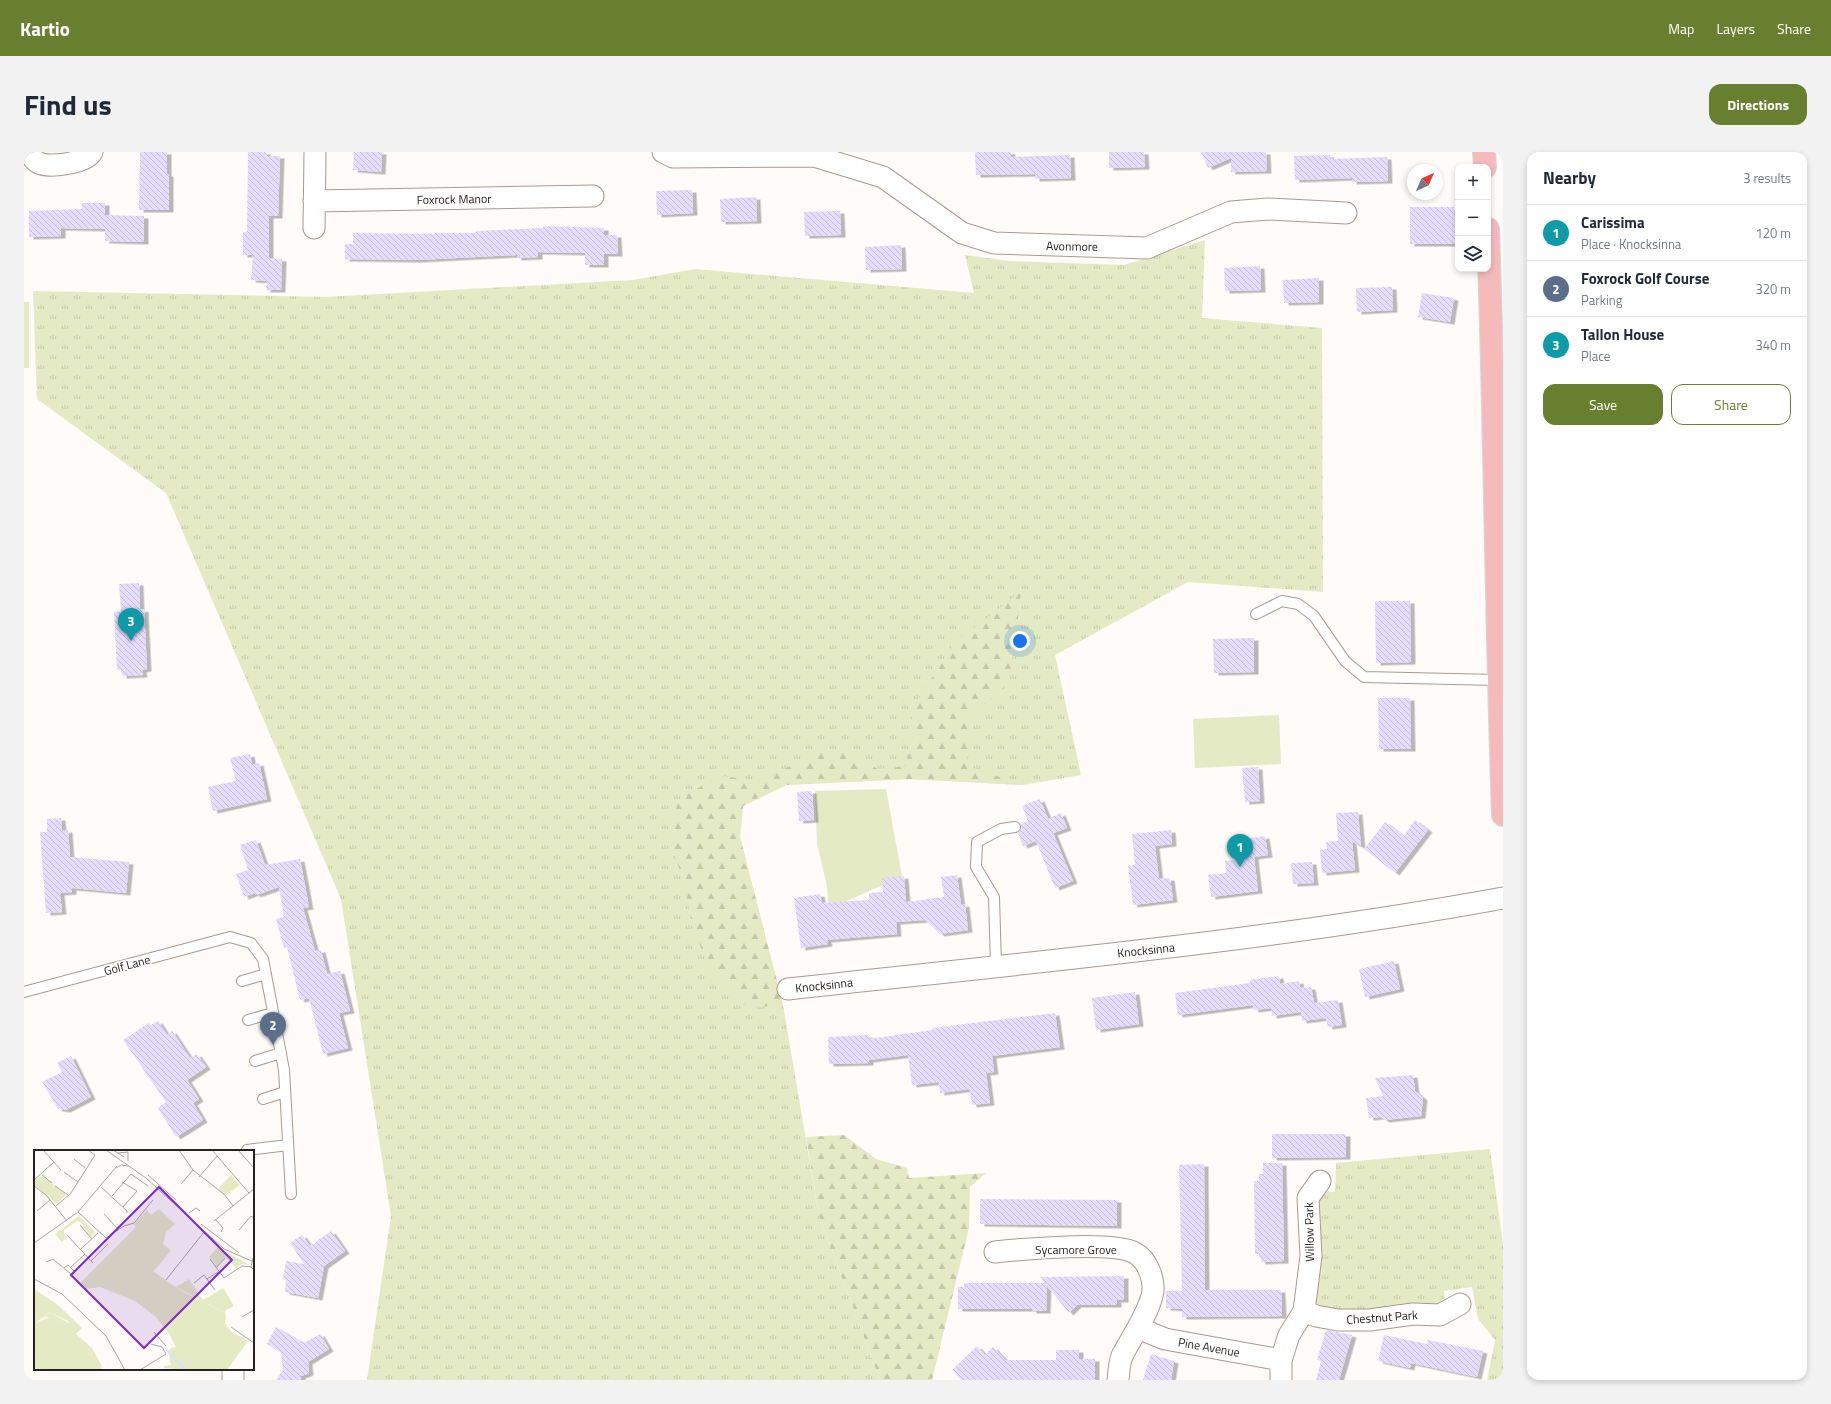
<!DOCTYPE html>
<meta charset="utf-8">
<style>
:root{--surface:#fff;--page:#f2f2f3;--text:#1f2937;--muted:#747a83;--line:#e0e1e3;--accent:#697f30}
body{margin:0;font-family:"Titillium Web",sans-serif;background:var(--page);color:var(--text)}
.controls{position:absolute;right:12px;top:12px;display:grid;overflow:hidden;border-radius:8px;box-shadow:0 2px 6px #0003}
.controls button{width:36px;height:36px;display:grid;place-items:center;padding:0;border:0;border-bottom:1px solid var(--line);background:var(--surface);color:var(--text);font:20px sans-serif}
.compass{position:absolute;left:1383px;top:12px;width:36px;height:36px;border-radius:50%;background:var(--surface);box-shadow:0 2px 6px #0003;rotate:45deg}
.you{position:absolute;left:996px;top:489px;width:14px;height:14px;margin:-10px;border:3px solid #fff;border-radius:50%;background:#1a73e8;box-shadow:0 0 0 6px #1a73e833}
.badge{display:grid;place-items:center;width:26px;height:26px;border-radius:50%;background:var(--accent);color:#fff;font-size:13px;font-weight:700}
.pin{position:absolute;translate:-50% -33px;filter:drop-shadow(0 1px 2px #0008)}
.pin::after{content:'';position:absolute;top:21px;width:14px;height:12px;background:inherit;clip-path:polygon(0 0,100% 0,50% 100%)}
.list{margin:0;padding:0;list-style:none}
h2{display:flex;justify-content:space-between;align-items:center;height:52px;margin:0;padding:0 16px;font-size:17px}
h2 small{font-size:13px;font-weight:400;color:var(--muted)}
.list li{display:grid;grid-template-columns:26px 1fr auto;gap:12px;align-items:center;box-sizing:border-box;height:56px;padding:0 16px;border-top:1px solid var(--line)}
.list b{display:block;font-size:15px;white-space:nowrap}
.list p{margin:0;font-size:13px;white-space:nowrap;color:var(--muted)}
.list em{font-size:13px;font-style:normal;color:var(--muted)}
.actions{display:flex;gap:8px;padding:12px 16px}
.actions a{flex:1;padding:9px 0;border:1px solid var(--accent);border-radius:12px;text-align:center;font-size:14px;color:var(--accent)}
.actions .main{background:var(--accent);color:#fff}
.icon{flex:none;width:22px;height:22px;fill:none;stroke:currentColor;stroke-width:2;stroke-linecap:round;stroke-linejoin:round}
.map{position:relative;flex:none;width:1479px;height:1228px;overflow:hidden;border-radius:12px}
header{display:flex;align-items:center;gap:24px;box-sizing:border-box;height:56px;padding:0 20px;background:var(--accent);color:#fff}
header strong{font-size:19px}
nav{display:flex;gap:22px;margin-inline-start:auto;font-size:14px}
.intro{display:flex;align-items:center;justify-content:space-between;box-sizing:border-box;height:96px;padding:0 24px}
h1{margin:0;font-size:28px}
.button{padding:10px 18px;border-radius:12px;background:var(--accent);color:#fff;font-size:14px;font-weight:700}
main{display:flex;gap:24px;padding:0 24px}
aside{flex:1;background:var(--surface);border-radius:12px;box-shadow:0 2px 6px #0003}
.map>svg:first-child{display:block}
.grass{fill:url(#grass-tufts)}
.forest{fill:url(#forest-firs)}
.garden{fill:#e4eac4}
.building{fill:url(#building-back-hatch);filter:url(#shadow)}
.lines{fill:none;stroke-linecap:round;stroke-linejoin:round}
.lane-casing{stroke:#aa998f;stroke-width:12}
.street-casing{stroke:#aa998f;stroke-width:23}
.highway-casing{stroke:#d8d7d6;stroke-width:24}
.lane{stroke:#fff;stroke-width:10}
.street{stroke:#fff;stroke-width:21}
.highway{stroke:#f5bbba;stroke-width:22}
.labels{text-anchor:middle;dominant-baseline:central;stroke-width:3.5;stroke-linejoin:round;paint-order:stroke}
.street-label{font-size:12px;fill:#28211e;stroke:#fff}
.inset-river{fill:none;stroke:#d1e5fe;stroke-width:2}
.inset-road{fill:none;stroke:#a8a4a1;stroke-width:1}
.view{fill:#7b2cbf;fill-opacity:0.15;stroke:#7b2cbf;stroke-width:2}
.inset-edge{fill:none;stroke:#28211e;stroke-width:2}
</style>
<header>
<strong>Kartio</strong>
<nav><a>Map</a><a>Layers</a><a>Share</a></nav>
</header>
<div class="intro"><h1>Find us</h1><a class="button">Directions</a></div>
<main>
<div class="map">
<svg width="1479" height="1228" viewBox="0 0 1479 1228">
<defs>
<pattern id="grass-tufts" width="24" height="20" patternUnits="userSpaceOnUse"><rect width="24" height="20" fill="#e4eac4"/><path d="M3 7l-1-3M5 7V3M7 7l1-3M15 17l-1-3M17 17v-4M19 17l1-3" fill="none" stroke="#c4c8a8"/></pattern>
<pattern id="forest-firs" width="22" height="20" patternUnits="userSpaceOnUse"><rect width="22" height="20" fill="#e4eac4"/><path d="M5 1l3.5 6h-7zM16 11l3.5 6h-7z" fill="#c4c8a8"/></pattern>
<pattern id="building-back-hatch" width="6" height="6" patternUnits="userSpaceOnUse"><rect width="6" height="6" fill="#e5ddfb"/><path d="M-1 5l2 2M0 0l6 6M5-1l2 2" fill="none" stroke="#c4bdd7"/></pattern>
<filter id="shadow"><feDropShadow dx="4.5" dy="2.5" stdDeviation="0" flood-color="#0004"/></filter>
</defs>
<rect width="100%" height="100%" fill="#fefbf8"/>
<path class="grass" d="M 1181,88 L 1178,166 L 1298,176 L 1299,440 L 1164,430 L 1031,503 L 1057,623 L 999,633 L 885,627 L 762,633 L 719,654 L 716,685 L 759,853 L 795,1064 L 856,1228 L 343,1228 L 367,1064 L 317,747 L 142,341 L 13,247 L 9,139 L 301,145 L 609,128 L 671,117 L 950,141 L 941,103 L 986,109 L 1100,113 Z
M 1466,997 L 1479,1092 L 1479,1228 L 1463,1228 L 1471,1188 L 1454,1167 L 1448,1135 L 1420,1139 L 1421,1152 L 1323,1162 L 1291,1153 L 1292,1043 L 1295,1039 L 1311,1040 L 1312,1011 Z"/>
<path class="forest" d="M 997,440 L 991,491 L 984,531 L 946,566 L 943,614 L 999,633 L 885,627 L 762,633 L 719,654 L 716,685 L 759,853 L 724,856 L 686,817 L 669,777 L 661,736 L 651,703 L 648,667 L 657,644 L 699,624 L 737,629 L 798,598 L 819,598 L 854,617 L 881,614 L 890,581 L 886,560 L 930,491 Z
M 820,983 L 852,1007 L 883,1016 L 885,1026 L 962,1021 L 946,1035 L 945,1076 L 908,1228 L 856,1228 L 795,1064 L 782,985 Z"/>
<path class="garden" d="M 0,150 L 5,150 L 5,216 L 0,216 Z
M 1255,563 L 1257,612 L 1171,616 L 1169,567 Z
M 862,637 L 878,724 L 812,754 L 804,751 L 803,734 L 793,692 L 791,639 Z"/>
<path class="building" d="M 116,0 L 143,0 L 143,22 L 145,22 L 145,58 L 115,58 Z
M 224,0 L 242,0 L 243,4 L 256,4 L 254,64 L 245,64 L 245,106 L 258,107 L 257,138 L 242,138 L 243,129 L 227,128 L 229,103 L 219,103 L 219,80 L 223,80 Z
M 330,0 L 358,0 L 357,20 L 329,18 Z
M 951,0 L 987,0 L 987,5 L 1046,3 L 1047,26 L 1011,27 L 1011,22 L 952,23 Z
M 1085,0 L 1120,0 L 1121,15 L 1085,16 Z
M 1177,0 L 1242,0 L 1243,19 L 1207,20 L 1207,6 L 1184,16 Z
M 1306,3 L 1306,7 L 1363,5 L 1364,29 L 1328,30 L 1328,26 L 1271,28 L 1270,4 Z
M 668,38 L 669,61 L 633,63 L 632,39 Z
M 732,45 L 733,69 L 697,70 L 696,47 Z
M 58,51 L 81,51 L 81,63 L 120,64 L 120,90 L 81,89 L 81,77 L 37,76 L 37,84 L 5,85 L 5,59 L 58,57 Z
M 1386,55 L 1430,55 L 1431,92 L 1386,92 Z
M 816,59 L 817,83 L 781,84 L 780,60 Z
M 519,74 L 580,76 L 580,83 L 593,83 L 594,102 L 580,102 L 580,113 L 561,113 L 561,101 L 514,100 L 514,105 L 493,106 L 493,103 L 393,108 L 321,107 L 321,92 L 329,92 L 329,81 L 411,82 L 411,81 L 452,81 L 452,79 L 519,76 Z
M 877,93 L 878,117 L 842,118 L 841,95 Z
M 1236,114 L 1237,138 L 1201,139 L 1200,116 Z
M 1295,126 L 1295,150 L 1260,151 L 1259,128 Z
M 1368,135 L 1369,158 L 1333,160 L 1332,136 Z
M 1398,141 L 1430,146 L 1426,170 L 1394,165 Z
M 115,431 L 116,458 L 120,457 L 123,517 L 118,518 L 119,523 L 98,524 L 98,518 L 93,518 L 90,460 L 97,459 L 95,432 Z
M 1351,449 L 1386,449 L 1387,510 L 1352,511 Z
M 1230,486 L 1230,520 L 1190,521 L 1189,487 Z
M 1354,546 L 1386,546 L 1387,597 L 1355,597 Z
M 226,602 L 228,613 L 235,611 L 243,647 L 189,659 L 184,635 L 212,629 L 206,606 Z
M 1234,615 L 1236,649 L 1221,650 L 1218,616 Z
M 788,639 L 790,668 L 775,669 L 773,640 Z
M 1016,647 L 1024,667 L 1037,661 L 1043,676 L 1029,681 L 1049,729 L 1031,736 L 1012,689 L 999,694 L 994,681 L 997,677 L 997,672 L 1004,669 L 998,654 Z
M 1334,660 L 1337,695 L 1328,689 L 1331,718 L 1298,721 L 1296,698 L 1303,697 L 1302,690 L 1314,689 L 1312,661 Z
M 37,666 L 38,679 L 44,678 L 46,705 L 105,710 L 102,741 L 48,736 L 48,740 L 36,741 L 38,760 L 22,761 L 16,680 L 23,680 L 23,667 Z
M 1391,668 L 1404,678 L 1371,721 L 1340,697 L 1361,670 L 1380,684 Z
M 1147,678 L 1148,692 L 1131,694 L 1135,727 L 1146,726 L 1149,748 L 1109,753 L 1104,714 L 1111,713 L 1108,682 Z
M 1241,684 L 1244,703 L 1230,705 L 1234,739 L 1187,745 L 1184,723 L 1202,721 L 1201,709 L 1211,708 L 1208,689 Z
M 232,688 L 241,713 L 276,707 L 285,755 L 279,756 L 291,799 L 297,798 L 303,822 L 316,819 L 326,859 L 315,861 L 324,896 L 299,902 L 285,846 L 276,848 L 263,795 L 260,796 L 252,767 L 260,765 L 255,735 L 232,743 L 231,741 L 220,745 L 212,722 L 224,718 L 216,693 Z
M 1288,710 L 1290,731 L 1269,732 L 1267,711 Z
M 933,723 L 937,753 L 941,752 L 944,778 L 916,782 L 901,768 L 872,770 L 873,782 L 803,788 L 804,792 L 777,796 L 770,746 L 796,742 L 798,751 L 845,748 L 845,741 L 859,740 L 858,726 L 880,724 L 882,750 L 920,745 L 917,725 Z
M 1370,809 L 1376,837 L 1341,845 L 1335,817 Z
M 1255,824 L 1256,832 L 1275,829 L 1276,836 L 1287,835 L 1290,851 L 1314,848 L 1318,873 L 1304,875 L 1302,866 L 1278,869 L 1277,860 L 1248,864 L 1247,856 L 1230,858 L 1229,853 L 1154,863 L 1151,841 L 1226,831 L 1226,828 Z
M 1111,840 L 1115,872 L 1072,878 L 1068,846 Z
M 1031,861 L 1036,895 L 968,904 L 970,920 L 962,921 L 966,951 L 948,953 L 946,937 L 916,941 L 915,930 L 888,933 L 884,903 L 845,908 L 845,911 L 805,912 L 804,885 L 844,883 L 845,887 L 908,878 L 908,876 Z
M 134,869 L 143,883 L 148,879 L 166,906 L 173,902 L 182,915 L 163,928 L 175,947 L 169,951 L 179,968 L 152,985 L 134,956 L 142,950 L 99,888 L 125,871 L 127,873 Z
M 47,904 L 67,945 L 42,958 L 34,957 L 18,930 L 38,920 L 33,911 Z
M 1389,923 L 1391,939 L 1399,946 L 1397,964 L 1361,968 L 1357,965 L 1345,966 L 1342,946 L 1359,944 L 1351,926 Z
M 1248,982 L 1322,982 L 1322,1005 L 1248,1006 Z
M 1239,1011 L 1258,1011 L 1260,1109 L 1237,1110 L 1236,1102 L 1231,1102 L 1230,1029 L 1235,1029 L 1235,1022 L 1239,1022 Z
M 1180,1012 L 1181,1138 L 1257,1138 L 1258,1164 L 1158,1165 L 1158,1157 L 1142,1156 L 1142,1139 L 1158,1139 L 1155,1013 Z
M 956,1047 L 1093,1048 L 1093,1074 L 956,1072 Z
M 307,1079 L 321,1099 L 300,1114 L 294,1146 L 261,1140 L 262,1128 L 259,1127 L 262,1109 L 280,1112 L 266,1091 L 278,1083 L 286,1094 Z
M 1100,1124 L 1100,1148 L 1093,1148 L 1093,1153 L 1053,1153 L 1045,1161 L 1023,1134 L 1022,1159 L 1008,1159 L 1008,1157 L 934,1157 L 934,1135 L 940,1135 L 940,1131 L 1021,1131 L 1016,1125 Z
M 252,1175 L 280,1191 L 296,1182 L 305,1197 L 284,1210 L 285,1221 L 277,1224 L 277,1228 L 252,1228 L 259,1218 L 257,1200 L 243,1192 Z
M 1302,1178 L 1328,1183 L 1315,1228 L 1292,1228 L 1297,1209 L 1293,1208 Z
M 1360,1183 L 1403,1192 L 1404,1188 L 1459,1199 L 1453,1225 L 1387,1211 L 1386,1216 L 1354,1209 Z
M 953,1194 L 961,1203 L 969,1195 L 981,1208 L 1032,1208 L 1032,1198 L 1055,1198 L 1055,1207 L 1071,1207 L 1071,1228 L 937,1228 L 928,1218 Z
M 1127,1202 L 1150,1209 L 1147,1228 L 1119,1228 Z"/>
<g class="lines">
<g class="lane-casing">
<path id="lane" d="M 1232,462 L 1258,449 L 1274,452 L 1290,464 L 1321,509 L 1340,525 L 1474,528
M 972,814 L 970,745 L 952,715 L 953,690 L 977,677 L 991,675
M 218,829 L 242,822
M 0,840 L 206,785 L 227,791 L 239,807 L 260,918 L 267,1042
M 224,868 L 249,861
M 231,909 L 257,901
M 239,947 L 261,940
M 223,998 L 264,993"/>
</g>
<g class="street-casing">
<path id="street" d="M 6,0 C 7,3 10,8 13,10 C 23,17 63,11 68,0
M 639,0 L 649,5 L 790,4 L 859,25 L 938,81 L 970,91 L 1123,96 L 1207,60 L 1244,57 L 1322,61
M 290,49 L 569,44
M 290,76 L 291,0
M 764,837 C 1003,811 1243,789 1479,746
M 971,1100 C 998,1097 1090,1089 1111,1101 C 1124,1108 1132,1130 1128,1144 C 1122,1166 1108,1184 1098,1204 C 1095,1211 1095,1221 1094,1228
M 1280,1159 L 1292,1164 L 1314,1168 L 1346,1168 L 1389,1162 L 1416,1163 L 1436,1152
M 1114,1176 L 1141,1187 L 1257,1208
M 209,1217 L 209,1228
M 1257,1228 L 1257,1208 L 1265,1183 L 1280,1159 L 1287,1104 L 1284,1046 L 1296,1029"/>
</g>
<g class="highway-casing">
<path id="highway" d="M 1460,0 L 1461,15
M 1464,77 C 1471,273 1472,468 1479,663"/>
</g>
<use href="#lane" class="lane"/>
<use href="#street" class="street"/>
<use href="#highway" class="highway"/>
</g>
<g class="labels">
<g class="street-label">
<text transform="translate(430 47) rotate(-1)">Foxrock Manor</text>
<text transform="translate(1048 94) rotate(1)">Avonmore</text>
<text transform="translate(1122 798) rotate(-6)">Knocksinna</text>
<text transform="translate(103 813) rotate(-15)">Golf Lane</text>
<text transform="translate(800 833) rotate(-6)">Knocksinna</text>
<text transform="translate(1285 1080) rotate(-91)">Willow Park</text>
<text x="1052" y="1097">Sycamore Grove</text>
<text transform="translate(1358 1165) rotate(-4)">Chestnut Park</text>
<text transform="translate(1185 1195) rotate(10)">Pine Avenue</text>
</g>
</g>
<g transform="translate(10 998)">
<rect width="220" height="220" fill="#fefbf8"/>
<path d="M 125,59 L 141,74 L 132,82 L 129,94 L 137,100 L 119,122 L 148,141 L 189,162 L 192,167 L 191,174 L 198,182 L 214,191 L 193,220 L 153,220 L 136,185 L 122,167 L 101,151 L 66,137 L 53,139 L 46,133 L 102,77 L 99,75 L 113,60 L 117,65 ZM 45,66 L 61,82 L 57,87 L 47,72 L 43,71 L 30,80 L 30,85 L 33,87 L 28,92 L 21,84 ZM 184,97 L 214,114 L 214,115 L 208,114 L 202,118 L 191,107 L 183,117 L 175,107 Z" fill="#e4eac4"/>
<path d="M 123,92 L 130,106 L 134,104 L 119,121 L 133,131 L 131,133 L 123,132 L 115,125 L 120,113 L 126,109 L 122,99 ZM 155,129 L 169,150 L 178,145 L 191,161 L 192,167 L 189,162 L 142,137 ZM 15,162 L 38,175 L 42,184 L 58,198 L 70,220 L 31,173 L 16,167 L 11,167 L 0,177 ZM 139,197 L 146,199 L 155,220 L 130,218 L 130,216 L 137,215 L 134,201 Z" fill="#e4eac4"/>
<path d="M 197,25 L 206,35 L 192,45 L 184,39 ZM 8,26 L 32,44 L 23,54 L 0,35 L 0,30 Z" fill="#e4eac4"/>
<path d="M 189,138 L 200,156 L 189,162 L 178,145 ZM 0,139 L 24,155 L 48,178 L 42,184 L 34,171 L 15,162 L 2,173 L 16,167 L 31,173 L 64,210 L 68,220 L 0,220 Z" fill="#e4eac4"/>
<path class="inset-river" d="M 132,199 L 151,220"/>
<path class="inset-road" d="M 9,0 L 27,20M 72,0 L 112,28 L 190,99 L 220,112M 79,0 L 90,7M 145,0 L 159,20 L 191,45 L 199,56M 178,0 L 215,43M 204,0 L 220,18M 84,3 L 94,2 L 94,11M 40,9 L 51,18M 82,18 L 87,15 L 94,16M 30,22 L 44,32M 8,25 L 18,33M 114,25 L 142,50M 165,27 L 183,6M 0,30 L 20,12M 88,32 L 103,41 L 89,57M 147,34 L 159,20M 0,36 L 12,45 L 33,71M 21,36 L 34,45M 67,37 L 93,61 L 93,63M 78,46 L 97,24 L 114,36M 22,56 L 37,43 L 61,5 L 54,0M 3,61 L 16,50M 44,62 L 72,88 L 90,76 L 100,73 L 119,50M 155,63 L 162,58 L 166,61M 70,64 L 84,79M 181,69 L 189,78 L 187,82M 180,71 L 220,39M 167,74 L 205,103M 46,75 L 58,89M 205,80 L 217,66 L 220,68M 33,85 L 59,113M 0,93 L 44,62 L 83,16M 47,99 L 64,83M 219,108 L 217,117 L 220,120M 176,109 L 190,128 L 208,116 L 217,117M 57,111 L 74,94M 12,112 L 19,109 L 38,125 L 41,122 L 34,115 L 30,118M 37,117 L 51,104M 182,118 L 191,108M 0,129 L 28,144 L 72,186 L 91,220M 173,129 L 184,122M 132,130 L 170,82M 160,133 L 170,125 L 181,140M 208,167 L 220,160M 197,177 L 220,193M 120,182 L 132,196M 106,220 L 132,204 L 128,197 L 117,194"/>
<path class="view" d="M 125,37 L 198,110 L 110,198 L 37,125 Z"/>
<rect width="220" height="220" class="inset-edge"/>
</g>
</svg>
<div class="controls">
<button>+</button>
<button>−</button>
<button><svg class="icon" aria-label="layers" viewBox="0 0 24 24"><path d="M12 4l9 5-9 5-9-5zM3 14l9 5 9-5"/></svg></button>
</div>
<svg class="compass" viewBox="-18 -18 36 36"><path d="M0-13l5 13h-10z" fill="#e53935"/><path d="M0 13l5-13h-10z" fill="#747a83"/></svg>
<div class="you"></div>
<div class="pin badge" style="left:1216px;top:715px;background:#0f9aa8">1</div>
<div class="pin badge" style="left:249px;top:893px;background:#5c6f8a">2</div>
<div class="pin badge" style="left:107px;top:489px;background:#0f9aa8">3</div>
</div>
<aside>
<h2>Nearby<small>3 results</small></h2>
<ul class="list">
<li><span class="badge" style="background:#0f9aa8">1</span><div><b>Carissima</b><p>Place · Knocksinna</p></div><em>120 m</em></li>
<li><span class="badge" style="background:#5c6f8a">2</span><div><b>Foxrock Golf Course</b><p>Parking</p></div><em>320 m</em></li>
<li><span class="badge" style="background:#0f9aa8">3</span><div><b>Tallon House</b><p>Place</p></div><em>340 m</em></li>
</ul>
<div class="actions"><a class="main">Save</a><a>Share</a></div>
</aside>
</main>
